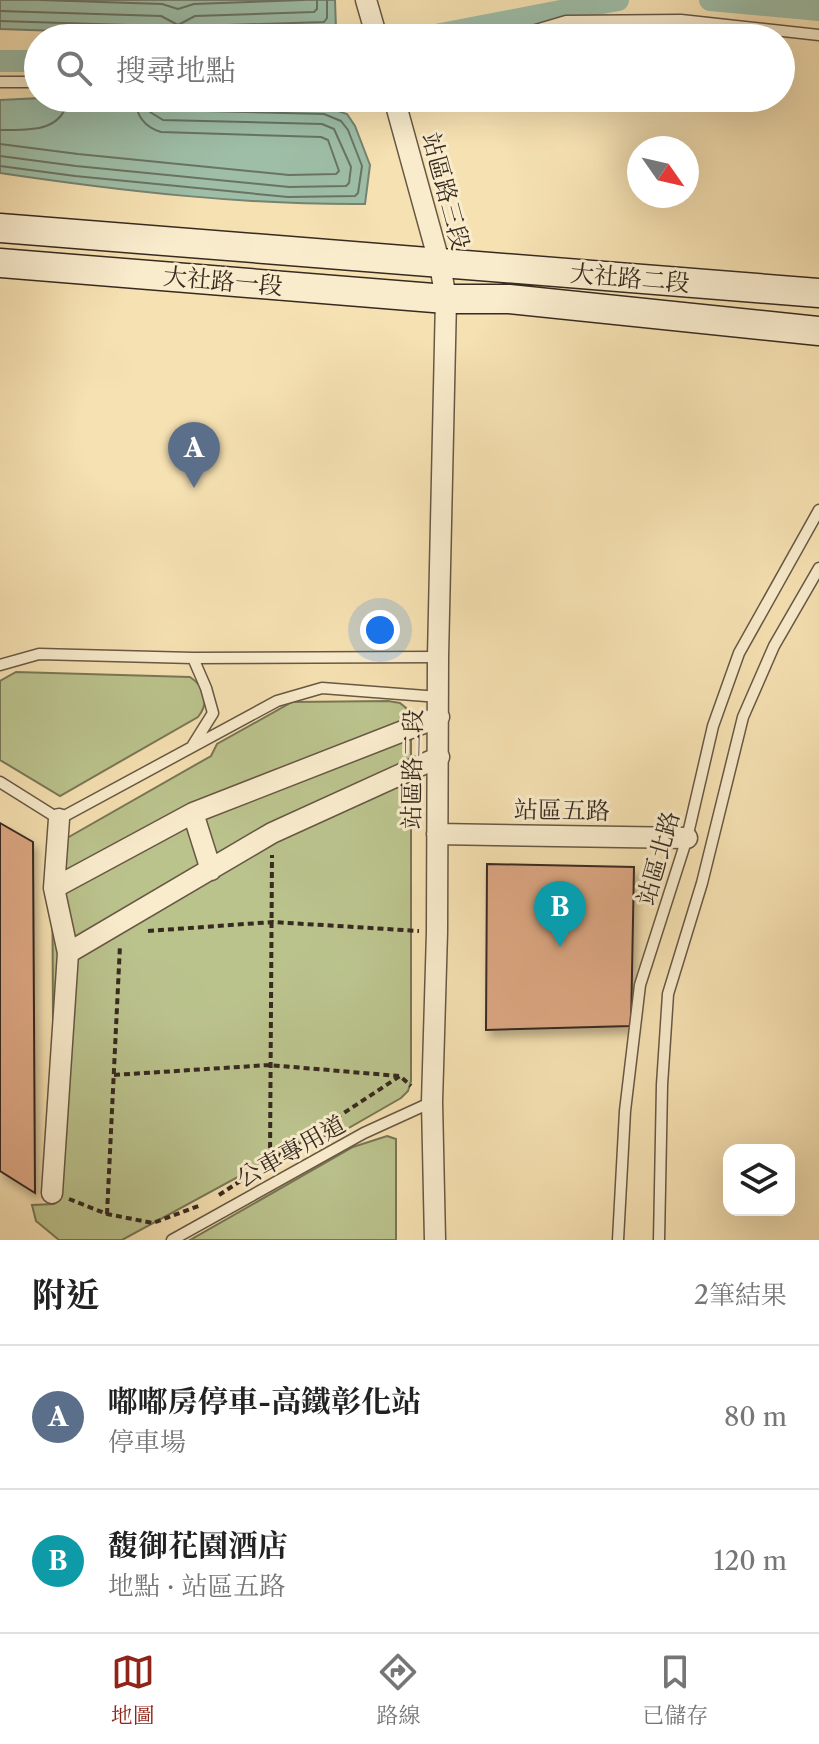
<!DOCTYPE html>
<html lang="zh-TW">
<meta charset="utf-8">
<style>
:root{--surface:#fff;--page:#f2f2f2;--text:#222;--muted:#767676;--line:#e0e0e0;--accent:#8f2418}
body{margin:0;font-family:"Libre Caslon Text","Noto Serif TC",serif;background:var(--page);color:var(--text)}
.controls{position:absolute;right:24px;bottom:24px;display:grid;overflow:hidden;border-radius:16px;box-shadow:0 8px 32px #0002}
.controls button{width:72px;height:72px;display:grid;place-items:center;padding:0;border:0;border-bottom:2px solid var(--line);background:var(--surface);color:var(--text);font:40px sans-serif}
.compass{position:absolute;left:627px;top:136px;width:72px;height:72px;border-radius:50%;background:var(--surface);box-shadow:0 8px 32px #0002;rotate:124deg}
.you{position:absolute;left:380px;top:630px;width:28px;height:28px;margin:-20px;border:6px solid #fff;border-radius:50%;background:#1a73e8;box-shadow:0 0 0 12px #1a73e833}
.badge{display:grid;place-items:center;width:52px;height:52px;border-radius:50%;background:var(--accent);color:#fff;font-size:26px;font-weight:700}
.pin{position:absolute;translate:-50% -66px;filter:drop-shadow(0 2px 4px #0008)}
.pin::after{content:'';position:absolute;top:42px;width:28px;height:24px;background:inherit;clip-path:polygon(0 0,100% 0,50% 100%)}
.list{margin:0;padding:0;list-style:none}
h2{display:flex;justify-content:space-between;align-items:center;height:104px;margin:0;padding:0 32px;font-size:34px}
h2 small{font-size:26px;font-weight:400;color:var(--muted)}
.list li{display:grid;grid-template-columns:52px 1fr auto;gap:24px;align-items:center;box-sizing:border-box;height:144px;padding:0 32px;border-top:2px solid var(--line)}
.list b{display:block;font-size:30px;white-space:nowrap}
.list p{margin:0;font-size:26px;white-space:nowrap;color:var(--muted)}
.list em{font-size:26px;font-style:normal;color:var(--muted)}
.icon{flex:none;width:44px;height:44px;fill:none;stroke:currentColor;stroke-width:2;stroke-linecap:round;stroke-linejoin:round}
.map{position:relative;flex:none;width:819px;height:1240px;overflow:hidden}
.search{position:absolute;background:var(--surface);box-shadow:0 8px 32px #0002;left:24px;right:24px;top:24px;height:88px;display:flex;align-items:center;gap:20px;box-sizing:border-box;padding:0 28px;border-radius:44px;color:var(--muted);font-size:30px}
.sheet{height:392px;background:var(--surface)}
nav{display:flex;justify-content:space-around;align-items:center;box-sizing:border-box;height:112px;border-top:2px solid var(--line);background:var(--surface);font-size:22px;color:var(--muted)}
nav a{display:grid;justify-items:center;gap:4px}
nav .on{color:var(--accent)}
.map>svg:first-child{display:block}
.green{fill:#bbc38d;stroke:#797656;stroke-width:2}
.water{fill:#9ebea7;stroke:#758371;stroke-width:2}
.lines{fill:none;stroke-linecap:round;stroke-linejoin:round}
.shore{stroke:#6a7464;stroke-width:2}
.canal{stroke:#9ebea7;stroke-width:22}
.building{fill:#dca783;stroke:#372a20;stroke-width:2;filter:url(#shadow)}
.lane-casing{stroke:#675844;stroke-width:13}
.street-casing{stroke:#675844;stroke-width:23}
.secondary-casing{stroke:#372a20;stroke-width:31}
.path{stroke:#372a20;stroke-width:4;stroke-dasharray:6 4;stroke-linecap:butt}
.lane{stroke:#f9eccd;stroke-width:10}
.street{stroke:#f9eccd;stroke-width:20}
.secondary{stroke:#f9eccd;stroke-width:28}
.labels{text-anchor:middle;dominant-baseline:central;stroke-width:6;stroke-linejoin:round;paint-order:stroke}
.street-label{font-size:24px;fill:#372a20;stroke:#f9eccd}
</style>
<div class="map">
<svg width="819" height="1240" viewBox="0 0 819 1240">
<defs>
<filter id="shadow"><feDropShadow dx="4" dy="7" stdDeviation="4" flood-color="#0004"/></filter>
</defs>
<rect width="100%" height="100%" fill="#f6e1b2"/>
<filter id="stains"><feTurbulence type="fractalNoise" baseFrequency=".0025" numOctaves="4"/><feColorMatrix values="0 0 0 0 .2 0 0 0 0 .09 0 0 0 0 .02 0 0 0 .5 -.17"/></filter>
<radialGradient id="worn" r=".72"><stop offset=".6" stop-color="#630" stop-opacity="0"/><stop offset="1" stop-color="#630" stop-opacity=".3"/></radialGradient>
<path class="green" d="M 16,672 L 190,677 C 205,687 210,702 198,717 L 60,796 L 0,760 L 0,681 Z
M 388,701 L 400,703 L 411,712 L 411,1081 L 408,1091 L 401,1098 L 333,1137 L 315,1135 L 122,1240 L 59,1240 L 36,1221 L 32,1205 L 54,1204 L 52,834 L 67,838 L 211,756 L 217,744 L 292,702 Z
M 387,1136 L 396,1139 L 396,1240 L 190,1240 L 353,1147 Z"/>
<path class="water" d="M 0,0 L 335,0 L 336,29 L 177,35 L 0,29 Z
M 41,98 L 326,107 L 347,114 L 355,126 L 370,165 L 365,204 C 243,205 121,191 0,173 L 0,100 Z"/>
<g class="lines">
<path class="shore" d="M 40,0 L 162,4 L 178,9 L 194,4 L 304,0
M 0,11 L 161,16 L 178,25 L 195,16 L 314,12 L 317,9 L 317,0
M 0,21 L 160,26 L 167,30 L 169,38
M 187,38 L 189,30 L 196,26 L 324,22 L 327,18 L 327,0
M 0,130 C 28,130 63,133 68,98
M 0,144 L 78,154 L 289,175 L 336,174 L 339,171 L 328,140 L 321,137 L 161,132 C 144,127 136,116 135,98
M 0,156 L 76,166 L 289,187 L 346,186 L 349,183 L 351,167 L 334,129 L 322,124 L 163,120 L 150,112 L 147,98
M 0,166 L 75,176 L 288,197 L 355,196 L 358,193 L 362,166 L 348,130 L 341,121 L 324,114 L 166,110 L 159,106 L 157,98"/>
<path class="canal" d="M 710,0 L 819,10
M 420,38 L 618,0
M 0,61 L 38,61"/>
</g>
<path class="building" d="M 0,823 L 33,842 L 35,1193 L 0,1171 Z
M 487,864 L 634,867 L 631,1026 L 486,1030 Z"/>
<g class="lines">
<g class="lane-casing">
<path id="lane" d="M 509,38 L 566,21 L 681,20 L 819,35
M 0,82 L 38,82
M 193,658 L 206,688 L 213,713 L 193,745
M 0,665 L 39,654 L 193,658 L 438,657
M 0,782 L 59,819 L 277,701 L 322,688 L 439,697
M 172,1240 L 364,1133 L 432,1102
M 618,1240 L 625,1111 L 640,985 L 687,838 L 713,726 L 739,653 L 819,510
M 659,1240 L 662,1085 L 668,994 L 702,883 L 743,717 L 774,646 L 819,568"/>
</g>
<g class="street-casing">
<path id="street" d="M 366,0 L 377,38
M 394,98 L 440,265 L 446,299 L 438,657 L 437,932 L 432,1102 L 435,1240
M 193,813 L 211,870
M 437,834 L 687,838
M 54,888 L 193,813 L 439,717
M 68,953 L 272,833 L 439,757
M 52,1193 L 68,953 L 54,888 L 59,819"/>
</g>
<g class="secondary-casing">
<path id="secondary" d="M 0,228 L 819,293
M 0,263 L 446,299 L 509,299 L 819,331"/>
</g>
<path class="path" d="M 148,931 L 273,922 L 419,931
M 114,1075 L 269,1065 L 399,1076
M 270,1158 L 272,855
M 219,1195 L 400,1076 L 411,1086
M 69,1199 L 107,1214 L 153,1223 L 201,1205
M 107,1214 L 120,945"/>
<use href="#lane" class="lane"/>
<use href="#street" class="street"/>
<use href="#secondary" class="secondary"/>
</g>
<g class="labels">
<g class="street-label">
<text transform="translate(446 191) rotate(75)">站區路三段</text>
<text transform="translate(630 278) rotate(5)">大社路二段</text>
<text transform="translate(223 281) rotate(5)">大社路一段</text>
<text transform="translate(412 769) rotate(-89)">站區路二段</text>
<text transform="translate(562 810) rotate(1)">站區五路</text>
<text transform="translate(658 858) rotate(-74)">站區北路</text>
<text transform="translate(291 1151) rotate(-29)">公車專用道</text>
</g>
</g>
<rect width="100%" height="100%" filter="url(#stains)"/>
<rect width="100%" height="100%" fill="url(#worn)"/>
</svg>
<div class="controls">
<button><svg class="icon" aria-label="layers" viewBox="0 0 24 24"><path d="M12 4l9 5-9 5-9-5zM3 14l9 5 9-5"/></svg></button>
</div>
<svg class="compass" viewBox="-18 -18 36 36"><path d="M0-13l5 13h-10z" fill="#e53935"/><path d="M0 13l5-13h-10z" fill="#767676"/></svg>
<div class="you"></div>
<div class="pin badge" style="left:194px;top:488px;background:#5c6f8a">A</div>
<div class="pin badge" style="left:560px;top:947px;background:#0f9aa8">B</div>
<div class="search"><svg class="icon" aria-label="search" viewBox="0 0 24 24"><circle cx="10" cy="10" r="6"/><path d="M15 15l6 6"/></svg>搜尋地點</div>
</div>
<section class="sheet">
<h2>附近<small>2筆結果</small></h2>
<ul class="list">
<li><span class="badge" style="background:#5c6f8a">A</span><div><b>嘟嘟房停車-高鐵彰化站</b><p>停車場</p></div><em>80 m</em></li>
<li><span class="badge" style="background:#0f9aa8">B</span><div><b>馥御花園酒店</b><p>地點 · 站區五路</p></div><em>120 m</em></li>
</ul>
</section>
<nav>
<a class="on"><svg class="icon" aria-label="map" viewBox="0 0 24 24"><path d="M3 6l6-2 6 2 6-2v14l-6 2-6-2-6 2zM9 4v14M15 6v14"/></svg>地圖</a>
<a><svg class="icon" aria-label="directions" viewBox="0 0 24 24"><path d="M12 3l9 9-9 9-9-9zM9 14v-3h6M13 9l2 2-2 2"/></svg>路線</a>
<a><svg class="icon" aria-label="saved" viewBox="0 0 24 24"><path d="M7 4h10v16l-5-4-5 4z"/></svg>已儲存</a>
</nav>
